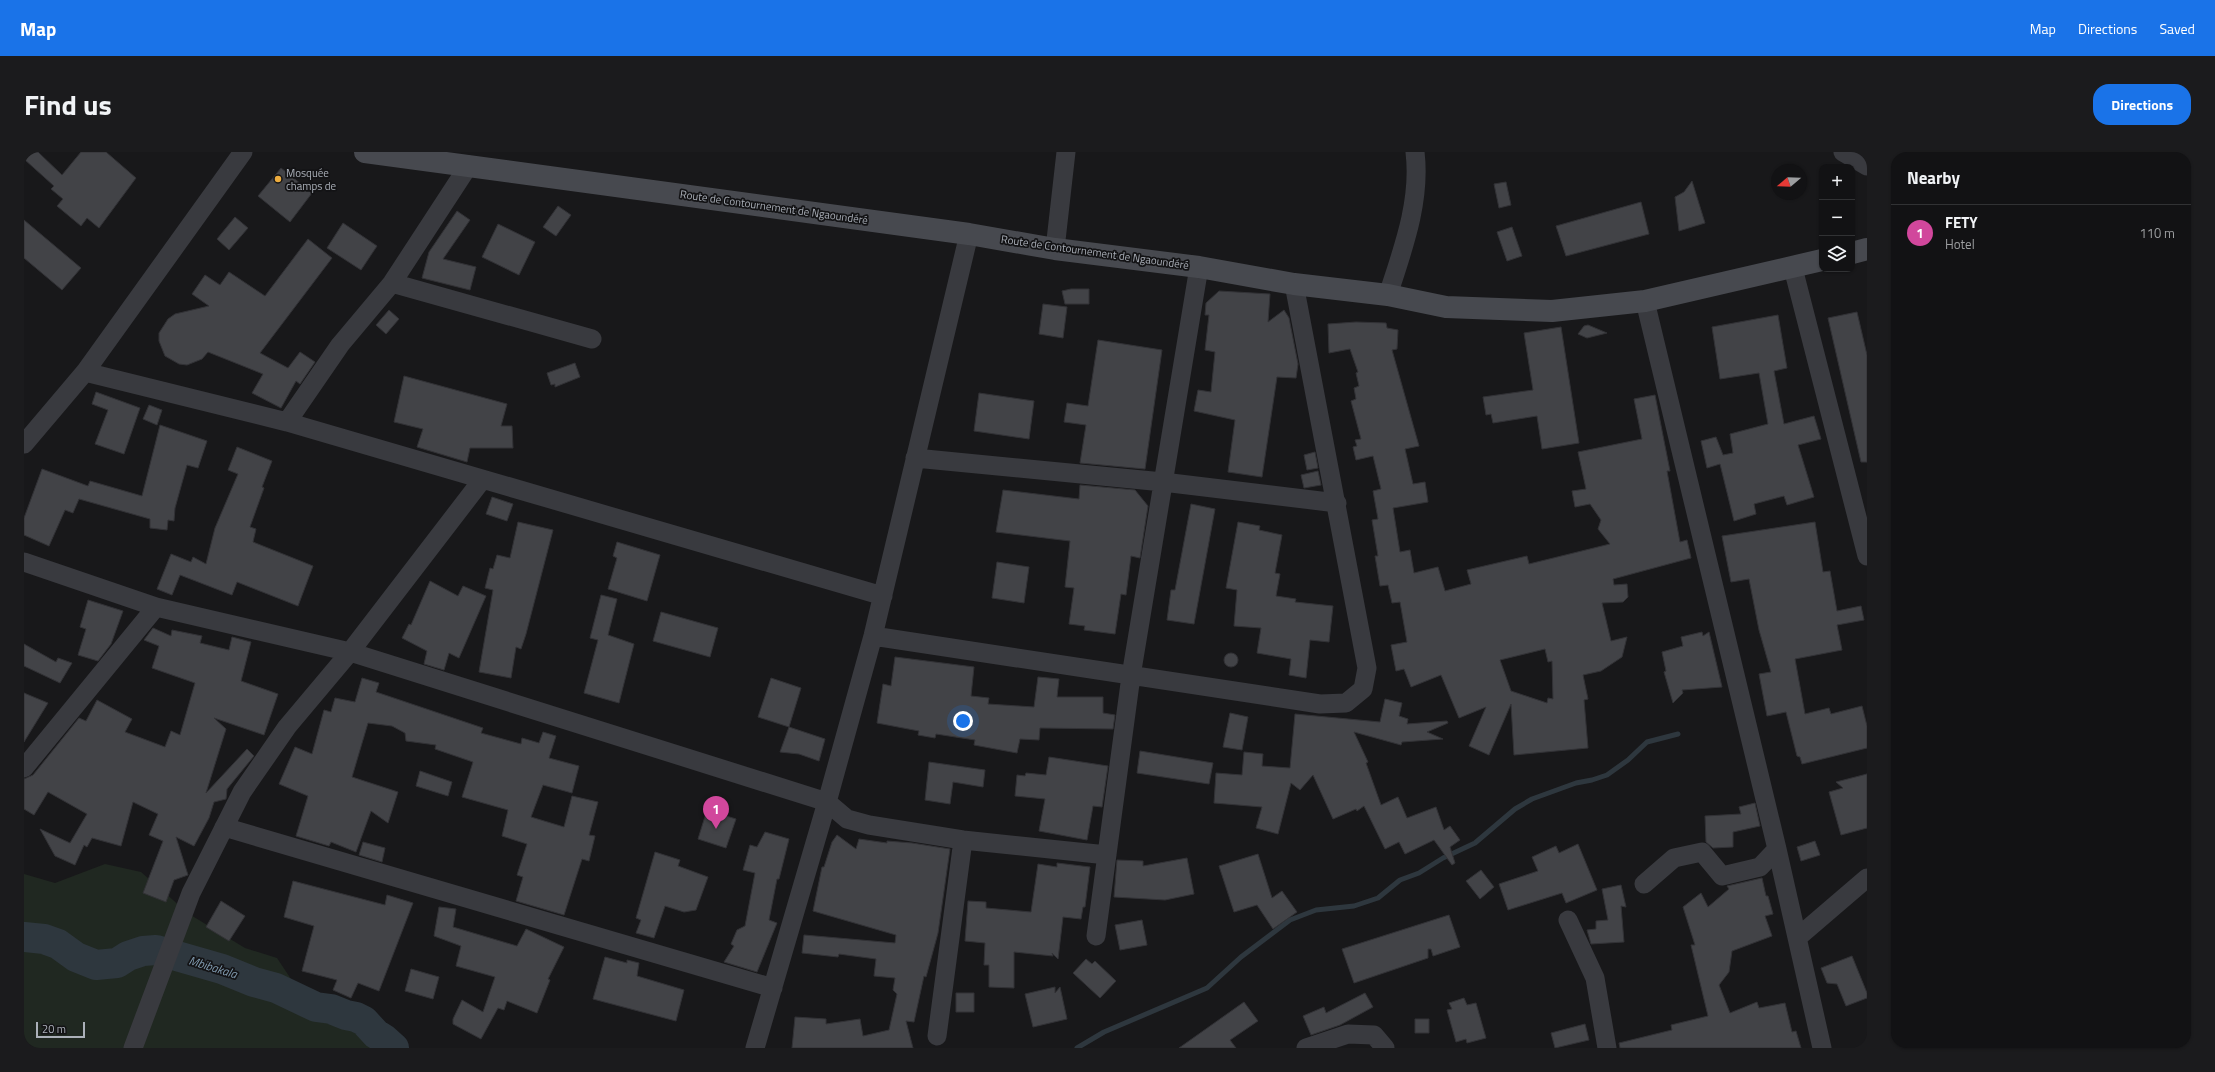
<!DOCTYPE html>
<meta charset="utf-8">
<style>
:root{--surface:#121214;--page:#1b1b1d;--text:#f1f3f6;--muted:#9c9ea0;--line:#313234;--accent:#1a73e8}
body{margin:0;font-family:"Titillium Web",sans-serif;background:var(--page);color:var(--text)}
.controls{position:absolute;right:12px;top:12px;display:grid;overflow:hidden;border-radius:8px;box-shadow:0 1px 3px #0004}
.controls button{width:36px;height:36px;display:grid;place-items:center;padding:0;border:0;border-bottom:1px solid var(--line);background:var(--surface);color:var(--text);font:20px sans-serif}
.compass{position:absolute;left:1747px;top:12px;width:36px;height:36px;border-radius:50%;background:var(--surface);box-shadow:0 1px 3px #0004;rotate:251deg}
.scale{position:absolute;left:12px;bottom:10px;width:49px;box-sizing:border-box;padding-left:4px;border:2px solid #abb0b9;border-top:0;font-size:11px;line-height:14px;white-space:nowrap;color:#abb0b9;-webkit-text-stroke:3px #131315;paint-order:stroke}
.you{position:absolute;left:939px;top:569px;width:14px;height:14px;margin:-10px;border:3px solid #fff;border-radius:50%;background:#1a73e8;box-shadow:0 0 0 6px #1a73e833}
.badge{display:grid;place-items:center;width:26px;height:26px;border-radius:50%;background:var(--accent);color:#fff;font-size:13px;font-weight:700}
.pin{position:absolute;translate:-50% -33px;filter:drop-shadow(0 1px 2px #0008)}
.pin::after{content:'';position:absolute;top:21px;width:14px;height:12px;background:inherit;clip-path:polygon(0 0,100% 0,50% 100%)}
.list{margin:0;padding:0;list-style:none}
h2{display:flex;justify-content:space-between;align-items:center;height:52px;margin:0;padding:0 16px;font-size:17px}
h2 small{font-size:13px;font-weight:400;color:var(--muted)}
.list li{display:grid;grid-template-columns:26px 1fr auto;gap:12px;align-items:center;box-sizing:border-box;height:56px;padding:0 16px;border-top:1px solid var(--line)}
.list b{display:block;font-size:15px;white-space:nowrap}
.list p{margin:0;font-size:13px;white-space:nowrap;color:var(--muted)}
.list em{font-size:13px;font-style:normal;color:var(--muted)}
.icon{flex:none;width:22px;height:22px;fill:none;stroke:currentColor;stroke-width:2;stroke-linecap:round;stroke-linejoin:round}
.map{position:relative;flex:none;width:1843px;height:896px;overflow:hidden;border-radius:16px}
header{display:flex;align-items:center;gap:24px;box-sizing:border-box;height:56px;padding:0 20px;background:var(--accent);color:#fff}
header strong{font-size:19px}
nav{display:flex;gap:22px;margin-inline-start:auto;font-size:14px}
.intro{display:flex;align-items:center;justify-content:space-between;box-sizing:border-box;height:96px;padding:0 24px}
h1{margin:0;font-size:28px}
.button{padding:10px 18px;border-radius:16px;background:var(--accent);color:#fff;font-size:14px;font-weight:700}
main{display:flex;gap:24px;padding:0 24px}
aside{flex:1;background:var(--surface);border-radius:16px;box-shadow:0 1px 3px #0004}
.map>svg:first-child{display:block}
.green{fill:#202821}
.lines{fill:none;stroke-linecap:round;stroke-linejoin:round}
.stream{stroke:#2e373e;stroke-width:5}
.river{stroke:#2e373e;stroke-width:30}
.building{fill:#424347;stroke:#323236;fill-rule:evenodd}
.street{stroke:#393a3f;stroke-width:19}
.secondary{stroke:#47494f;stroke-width:22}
.poi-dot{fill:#ecac3e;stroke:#131315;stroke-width:1.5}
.labels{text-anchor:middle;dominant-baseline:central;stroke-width:3.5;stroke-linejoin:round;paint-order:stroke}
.poi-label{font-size:11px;fill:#abb0b9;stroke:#131315;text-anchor:start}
.street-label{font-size:11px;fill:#abb0b9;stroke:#131315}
.water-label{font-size:12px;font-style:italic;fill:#839eb3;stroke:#131315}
</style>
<header>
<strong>Map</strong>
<nav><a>Map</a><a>Directions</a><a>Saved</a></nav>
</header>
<div class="intro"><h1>Find us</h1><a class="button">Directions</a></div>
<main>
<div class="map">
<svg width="1843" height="896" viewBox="0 0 1843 896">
<rect width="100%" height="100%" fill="#18181a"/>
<path class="green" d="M 81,712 L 117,720 L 165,762 L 221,796 L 253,806 L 281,848 L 339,858 L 384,896 L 0,896 L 0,722 L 31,731 Z"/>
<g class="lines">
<path class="stream" d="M 1053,896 L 1080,880 L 1183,836 L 1217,805 L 1266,768 L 1292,758 L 1330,754 L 1354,746 L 1376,728 L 1395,721 L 1419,706 L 1451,691 L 1491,657 L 1508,647 L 1552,631 L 1568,628 L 1583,623 L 1604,608 L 1623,590 L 1654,582"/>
<path class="river" d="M 0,785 L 20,787 L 34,792 L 52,805 L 72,813 L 93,811 L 104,804 L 119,799 L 132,798 L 198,817 L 230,830 L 252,836 L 292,855 L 307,857 L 322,863 L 332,865 L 340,869 L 352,882 L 360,887 L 370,896"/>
</g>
<path class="building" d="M 0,0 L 14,0 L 38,23 L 57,0 L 82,0 L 112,26 L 75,76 L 63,66 L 57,74 L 33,54 L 39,47 L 27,37 L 30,34 L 0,7 Z
M 257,16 L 288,41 L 266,70 L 234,44 Z
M 1668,29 L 1681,71 L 1655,79 L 1651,45 L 1660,40 Z
M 1482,30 L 1487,53 L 1475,56 L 1470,32 Z
M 1617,50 L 1625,82 L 1542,104 L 1532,74 Z
M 534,54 L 547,63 L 532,84 L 519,75 Z
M 433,59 L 446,68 L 419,107 L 452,115 L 446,138 L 398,126 L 405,100 Z
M 211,65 L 224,76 L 205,98 L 193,87 Z
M 0,68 L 57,116 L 38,138 L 0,106 Z
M 319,71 L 353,94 L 337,118 L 303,96 Z
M 474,72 L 511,90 L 495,123 L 458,105 Z
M 1488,75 L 1498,104 L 1483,109 L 1473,80 Z
M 284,87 L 308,106 L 236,201 L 264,216 L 276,200 L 291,210 L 276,232 L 272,229 L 257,256 L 228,241 L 239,222 L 184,200 L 178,207 L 163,213 L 155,212 L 141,204 L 135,189 L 135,181 L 144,167 L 151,162 L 185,154 L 168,142 L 181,123 L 196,133 L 205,120 L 241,144 Z
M 1047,137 L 1065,137 L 1065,152 L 1041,152 L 1038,139 Z
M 1195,139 L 1246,142 L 1244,170 L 1260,158 L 1265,166 L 1274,212 L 1272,226 L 1253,225 L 1238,325 L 1204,320 L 1211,268 L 1170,259 L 1174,238 L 1187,240 L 1191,200 L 1181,198 L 1185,163 L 1181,163 L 1182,151 Z
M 1019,152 L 1043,155 L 1039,186 L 1015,182 Z
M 365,158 L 375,167 L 362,182 L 352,173 Z
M 1833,160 L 1843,203 L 1843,310 L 1837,310 L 1804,166 Z
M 1754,163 L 1763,216 L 1750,219 L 1760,272 L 1790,264 L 1797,287 L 1774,293 L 1790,345 L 1763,353 L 1760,344 L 1730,352 L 1732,362 L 1710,369 L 1696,312 L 1683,316 L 1677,289 L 1692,285 L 1699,303 L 1709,301 L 1706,282 L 1744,272 L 1735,221 L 1696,227 L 1688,175 Z
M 1332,170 L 1362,171 L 1363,176 L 1374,178 L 1373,197 L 1368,198 L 1395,294 L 1381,297 L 1389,332 L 1401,330 L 1404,350 L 1369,356 L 1376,400 L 1386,398 L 1390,421 L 1414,415 L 1421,439 L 1447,432 L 1443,418 L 1503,404 L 1505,412 L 1586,392 L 1574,377 L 1577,368 L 1566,352 L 1551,355 L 1548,339 L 1562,337 L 1554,300 L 1618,287 L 1610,247 L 1631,243 L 1646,319 L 1643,319 L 1656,390 L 1663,388 L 1667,406 L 1589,427 L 1590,433 L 1603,432 L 1604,445 L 1599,450 L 1578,451 L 1587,489 L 1603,485 L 1598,505 L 1577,519 L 1559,523 L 1564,547 L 1560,548 L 1564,596 L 1490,603 L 1487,552 L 1465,603 L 1445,594 L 1462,555 L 1435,566 L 1417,523 L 1387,535 L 1380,517 L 1372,519 L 1367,493 L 1383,490 L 1376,450 L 1368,451 L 1364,433 L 1356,434 L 1351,404 L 1354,404 L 1348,368 L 1354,367 L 1349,339 L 1357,337 L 1349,304 L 1332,308 L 1329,295 L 1333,294 L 1331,288 L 1337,287 L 1327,249 L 1332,247 L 1330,236 L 1335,234 L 1332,221 L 1334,220 L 1326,197 L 1305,201 L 1304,172 ZM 1521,497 L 1524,510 L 1528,509 L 1529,547 L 1524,546 L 1523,551 L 1487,539 L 1476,508 Z
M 1564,173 L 1583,181 L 1563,186 L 1554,182 L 1560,174 Z
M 1537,175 L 1555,291 L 1518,297 L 1513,264 L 1469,271 L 1467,262 L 1462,263 L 1459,245 L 1509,238 L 1500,181 Z
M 1074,188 L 1138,198 L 1121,317 L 1056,311 L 1062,273 L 1040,270 L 1043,251 L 1064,254 Z
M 551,211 L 556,225 L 531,235 L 531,232 L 527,233 L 523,221 Z
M 380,224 L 483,252 L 477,274 L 488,274 L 489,296 L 446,296 L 443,310 L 393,295 L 399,277 L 370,270 Z
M 72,240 L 116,256 L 100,302 L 71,292 L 84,258 L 68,252 Z
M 955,241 L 1010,249 L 1005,287 L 950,279 Z
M 125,253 L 138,258 L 133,273 L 119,267 Z
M 136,273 L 183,289 L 174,316 L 163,313 L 151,356 L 150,369 L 144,368 L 143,378 L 126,376 L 126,367 L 55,347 L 49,361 L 41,358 L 25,394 L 0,383 L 0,366 L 18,317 L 64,334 L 66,329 L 118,344 Z
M 213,295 L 248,309 L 238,335 L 240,336 L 226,375 L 232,377 L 229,390 L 289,414 L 274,454 L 213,430 L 208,443 L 156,423 L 148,443 L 133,437 L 147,402 L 167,410 L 169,405 L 182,412 L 191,376 L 214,322 L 204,318 Z
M 1291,300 L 1294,316 L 1283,318 L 1280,303 Z
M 1294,319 L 1297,333 L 1280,336 L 1277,323 Z
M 1056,333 L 1111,338 L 1124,354 L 1116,406 L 1107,404 L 1102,443 L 1097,442 L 1091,482 L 1060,478 L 1061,474 L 1045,472 L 1050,436 L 1041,435 L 1046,389 L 972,380 L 979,338 L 1055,347 Z
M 468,345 L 489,352 L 483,369 L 462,362 Z
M 1167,352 L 1191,357 L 1170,472 L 1143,468 L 1147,438 L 1151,438 Z
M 494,370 L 529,378 L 502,482 L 497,497 L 492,495 L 487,526 L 455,520 L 469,438 L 461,436 L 466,416 L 469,417 L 473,403 L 486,406 Z
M 1214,370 L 1236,374 L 1235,378 L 1258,383 L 1251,421 L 1256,422 L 1252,444 L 1272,447 L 1271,450 L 1309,454 L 1305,490 L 1286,488 L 1282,526 L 1265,523 L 1267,507 L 1233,501 L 1237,476 L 1210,474 L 1213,438 L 1202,436 Z
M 1791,370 L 1799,420 L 1806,419 L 1813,459 L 1837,454 L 1840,468 L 1813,473 L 1818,498 L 1771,507 L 1781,562 L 1805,556 L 1807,562 L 1838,554 L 1843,574 L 1843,596 L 1778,612 L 1776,605 L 1773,604 L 1762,560 L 1743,564 L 1735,522 L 1747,520 L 1735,478 L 1725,427 L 1707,430 L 1698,384 Z
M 593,390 L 636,403 L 623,449 L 584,437 L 593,406 L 589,404 Z
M 973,410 L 1005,415 L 1000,451 L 968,446 Z
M 406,429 L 434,444 L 439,434 L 462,444 L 435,506 L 425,501 L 420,518 L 400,512 L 403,499 L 378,486 L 385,472 L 387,473 Z
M 577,443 L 593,447 L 584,483 L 610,492 L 595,551 L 560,541 L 574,488 L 566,486 Z
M 64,448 L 99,459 L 87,492 L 74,509 L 54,503 L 62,477 L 56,475 Z
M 637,460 L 694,476 L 686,505 L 629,489 Z
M 129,476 L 147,484 L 148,478 L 178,484 L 176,491 L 205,498 L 208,485 L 227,490 L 217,529 L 254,542 L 240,583 L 190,566 L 202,577 L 182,641 L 223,597 L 230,604 L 203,637 L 202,647 L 190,650 L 185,666 L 170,694 L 152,685 L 164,723 L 150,728 L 142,750 L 119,741 L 139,689 L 125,683 L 134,662 L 109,650 L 97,694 L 68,686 L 63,695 L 60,693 L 51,713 L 31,704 L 16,677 L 46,691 L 63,662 L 24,640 L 10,663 L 0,657 L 0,627 L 9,623 L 55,566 L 62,569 L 73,548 L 108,567 L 101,580 L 141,595 L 147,579 L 156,583 L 171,531 L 128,516 L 135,494 L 120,488 Z
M 1678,480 L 1679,484 L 1685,480 L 1698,535 L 1658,538 L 1659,541 L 1649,551 L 1640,520 L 1642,519 L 1638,500 L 1659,494 L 1657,485 Z
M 0,492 L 32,510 L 34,506 L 48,511 L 36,531 L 0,514 Z
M1200 508a7 7 0 1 1 14 0a7 7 0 1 1-14 0Z
M 871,505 L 950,515 L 947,544 L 965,546 L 964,552 L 1010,555 L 1014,525 L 1035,527 L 1033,545 L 1079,545 L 1079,561 L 1091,563 L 1089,577 L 1016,576 L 1015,588 L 996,587 L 993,601 L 950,593 L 951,588 L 912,582 L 911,586 L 894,583 L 895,579 L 853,571 L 859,532 L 867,534 Z
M 338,526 L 355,531 L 352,540 L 459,576 L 457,581 L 497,592 L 498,586 L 515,591 L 519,580 L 532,584 L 525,606 L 555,614 L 548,641 L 519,633 L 507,665 L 540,675 L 548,644 L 574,650 L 565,683 L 571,684 L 565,709 L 558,707 L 540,763 L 492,749 L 499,725 L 493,723 L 503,692 L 478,684 L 484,658 L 438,645 L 449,610 L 411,597 L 412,593 L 382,589 L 381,581 L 368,574 L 344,571 L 328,625 L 374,640 L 364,671 L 347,659 L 332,700 L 307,690 L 305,694 L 272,684 L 284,644 L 255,632 L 271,595 L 288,602 L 300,558 L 307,560 L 311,546 L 331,550 Z
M 747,526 L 777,536 L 765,575 L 734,565 Z
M 0,541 L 24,551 L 0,590 Z
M 1361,547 L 1378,551 L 1375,564 L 1384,567 L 1383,572 L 1423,569 L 1424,571 L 1403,580 L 1419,587 L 1378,590 L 1377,593 L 1330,580 L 1344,610 L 1342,611 L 1357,653 L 1374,645 L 1383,666 L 1412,655 L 1420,678 L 1426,674 L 1436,688 L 1426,695 L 1431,711 L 1428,713 L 1410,688 L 1381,702 L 1375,690 L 1361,697 L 1340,654 L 1333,659 L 1332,657 L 1309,667 L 1289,623 L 1276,638 L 1267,631 L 1254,682 L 1232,676 L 1238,655 L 1190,651 L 1192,621 L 1218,623 L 1220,600 L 1239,602 L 1238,614 L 1266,616 L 1271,562 L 1356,570 Z
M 1206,561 L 1224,565 L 1218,598 L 1199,595 Z
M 765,575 L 801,587 L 795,609 L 775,602 L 756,600 Z
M 1116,599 L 1189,611 L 1185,632 L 1113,621 Z
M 1025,605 L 1084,614 L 1078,655 L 1069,654 L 1063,688 L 1015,679 L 1021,647 L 991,644 L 993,623 L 1001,624 L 1002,621 L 1022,623 Z
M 905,610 L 961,618 L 959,635 L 929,630 L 926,652 L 901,648 Z
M 396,619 L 428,630 L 424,644 L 392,634 Z
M 1843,622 L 1843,676 L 1817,683 L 1805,640 L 1819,636 L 1812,630 Z
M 1731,651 L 1736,674 L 1709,680 L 1709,695 L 1689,696 L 1682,690 L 1681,664 L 1717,662 L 1715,655 Z
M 683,658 L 712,667 L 702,696 L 674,687 Z
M 741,680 L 765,687 L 755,727 L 753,727 L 745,768 L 753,771 L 733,820 L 700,810 L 710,794 L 707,792 L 713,778 L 721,774 L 731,721 L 719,718 L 726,693 L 733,695 Z
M 813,683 L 832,697 L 835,687 L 863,691 L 863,689 L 888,691 L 926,697 L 914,781 L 902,825 L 900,824 L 890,870 L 882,869 L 889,896 L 768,896 L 771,865 L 802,867 L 802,872 L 836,867 L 839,884 L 865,878 L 873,842 L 869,838 L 871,826 L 850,824 L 852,807 L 815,802 L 814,805 L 778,801 L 780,783 L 871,791 L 872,783 L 789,759 L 798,715 L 800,715 L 808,690 Z
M 1791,689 L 1796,703 L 1777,709 L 1773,695 Z
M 339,690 L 361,696 L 358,710 L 335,703 Z
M 1554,692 L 1573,738 L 1542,751 L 1538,741 L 1484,758 L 1475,732 L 1514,719 L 1508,705 L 1532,694 L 1535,701 Z
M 631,700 L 656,708 L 654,714 L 684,725 L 672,758 L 660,760 L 641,754 L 630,786 L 612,781 L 617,768 L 612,766 Z
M 1234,702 L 1248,746 L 1258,739 L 1273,760 L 1249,777 L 1233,753 L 1210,760 L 1195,714 Z
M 1163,706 L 1170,742 L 1141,748 L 1090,745 L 1093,708 L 1119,709 L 1119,714 Z
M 1033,711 L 1066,715 L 1061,755 L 1059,755 L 1057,767 L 1039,765 L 1034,807 L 1028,801 L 1029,804 L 990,800 L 990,836 L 965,835 L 965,813 L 960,813 L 961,791 L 941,789 L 944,749 L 962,750 L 962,756 L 1007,760 L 1014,712 L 1033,715 Z
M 1457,718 L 1470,735 L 1456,747 L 1442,729 Z
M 1738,726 L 1742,744 L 1744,744 L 1749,762 L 1741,764 L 1748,784 L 1708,799 L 1705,820 L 1695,833 L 1706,861 L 1733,850 L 1735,856 L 1761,851 L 1768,880 L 1772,879 L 1777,896 L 1596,896 L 1595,891 L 1648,878 L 1647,873 L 1684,864 L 1667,793 L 1671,793 L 1659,755 L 1677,741 L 1684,755 L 1705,737 L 1703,734 Z
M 269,729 L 361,753 L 363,743 L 389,751 L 355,839 L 334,831 L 327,846 L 309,838 L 313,828 L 278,819 L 290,774 L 260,765 Z
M 1597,733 L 1602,755 L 1597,754 L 1600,790 L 1567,792 L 1563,778 L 1572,777 L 1572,769 L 1584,768 L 1578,737 Z
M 197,749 L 221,764 L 205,789 L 182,775 Z
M 415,755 L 432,757 L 429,775 L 493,794 L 502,777 L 540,795 L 524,827 L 526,828 L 513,861 L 483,849 L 480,858 L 474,856 L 457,887 L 429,872 L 429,867 L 438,848 L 459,860 L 471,825 L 432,814 L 437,794 L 410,784 Z
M 1425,763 L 1436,795 L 1409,804 L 1407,797 L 1404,797 L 1404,806 L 1330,831 L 1318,797 Z
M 1118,768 L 1123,793 L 1096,798 L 1091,773 Z
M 1828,804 L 1843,841 L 1843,846 L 1822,854 L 1813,832 L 1803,831 L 1797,816 Z
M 581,805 L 603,811 L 603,808 L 615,811 L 613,824 L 660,838 L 652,869 L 569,847 Z
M 1062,807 L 1068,812 L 1071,809 L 1092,829 L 1076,846 L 1049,821 Z
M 387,817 L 415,825 L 409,847 L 381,839 Z
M 1031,835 L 1031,841 L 1036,835 L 1043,867 L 1009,875 L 1001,842 Z
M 932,841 L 950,841 L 950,860 L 932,860 Z
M 1341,841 L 1349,855 L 1316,873 L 1287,883 L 1279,864 L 1300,855 L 1302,861 Z
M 1440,846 L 1443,853 L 1452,851 L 1462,886 L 1443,891 L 1442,887 L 1432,890 L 1423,858 L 1428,857 L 1425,851 Z
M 1220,850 L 1234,869 L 1206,888 L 1212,896 L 1155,896 Z
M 1391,867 L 1405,867 L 1405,881 L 1391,881 Z
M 1561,872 L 1565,888 L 1531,896 L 1527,881 Z"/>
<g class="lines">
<path class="street" d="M 1819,0 L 1843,14
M 1031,97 L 1042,0
M 1769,116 L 1843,404
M 368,131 L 568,187
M 1364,143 C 1379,97 1397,49 1391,0
M 1621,149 L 1753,697 L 1798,896
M 61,220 L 263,270 L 859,444
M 263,270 L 316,193 L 368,131 L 445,13
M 0,292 L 61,220 L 219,0
M 891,306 L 1139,330 L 1313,351
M 0,410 L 132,455 L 326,500 L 803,650 L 823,667 L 845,673 L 939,688 L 1083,703
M 849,484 L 1296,552 L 1322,551 L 1339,537 L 1343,516 L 1270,132
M 0,616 L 132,455
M 200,675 L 749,836
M 1620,732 L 1650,706 L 1678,700 L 1698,724 L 1736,715 L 1753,697
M 1544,768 L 1571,826 L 1583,896
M 1072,784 L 1107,524 L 1175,115
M 1773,786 L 1843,726
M 913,884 L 939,688
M 109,896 L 167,741 L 218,640 L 263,575 L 326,500 L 458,328
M 731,896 L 803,650 L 849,484 L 945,82
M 1282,896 L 1324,882 L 1350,883 L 1361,896"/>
<path class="secondary" d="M 341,0 L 945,82 L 1031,97 L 1175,115 L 1270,132 L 1364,143 L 1422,155 L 1528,159 L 1621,149 L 1798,108
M 1828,101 L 1843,97"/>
</g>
<circle class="poi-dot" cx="254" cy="27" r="4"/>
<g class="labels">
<g class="poi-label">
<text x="262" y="21">Mosquée<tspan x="262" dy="13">champs de</tspan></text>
</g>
<g class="street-label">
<text transform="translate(750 55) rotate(8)">Route de Contournement de Ngaoundéré</text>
<text transform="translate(1071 100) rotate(8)">Route de Contournement de Ngaoundéré</text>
</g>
<g class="water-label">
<text transform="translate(189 815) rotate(17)">Mbibakala</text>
</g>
</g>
</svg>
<div class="controls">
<button>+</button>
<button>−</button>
<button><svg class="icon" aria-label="layers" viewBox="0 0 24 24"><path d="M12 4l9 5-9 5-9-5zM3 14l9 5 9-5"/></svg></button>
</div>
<svg class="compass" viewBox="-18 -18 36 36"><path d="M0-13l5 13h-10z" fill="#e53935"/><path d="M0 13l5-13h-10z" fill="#9c9ea0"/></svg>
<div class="scale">20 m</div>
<div class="you"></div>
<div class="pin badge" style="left:692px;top:677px;background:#d1479c">1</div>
</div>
<aside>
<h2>Nearby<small></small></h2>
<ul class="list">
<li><span class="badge" style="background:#d1479c">1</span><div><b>FETY</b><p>Hotel</p></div><em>110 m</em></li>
</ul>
</aside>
</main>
